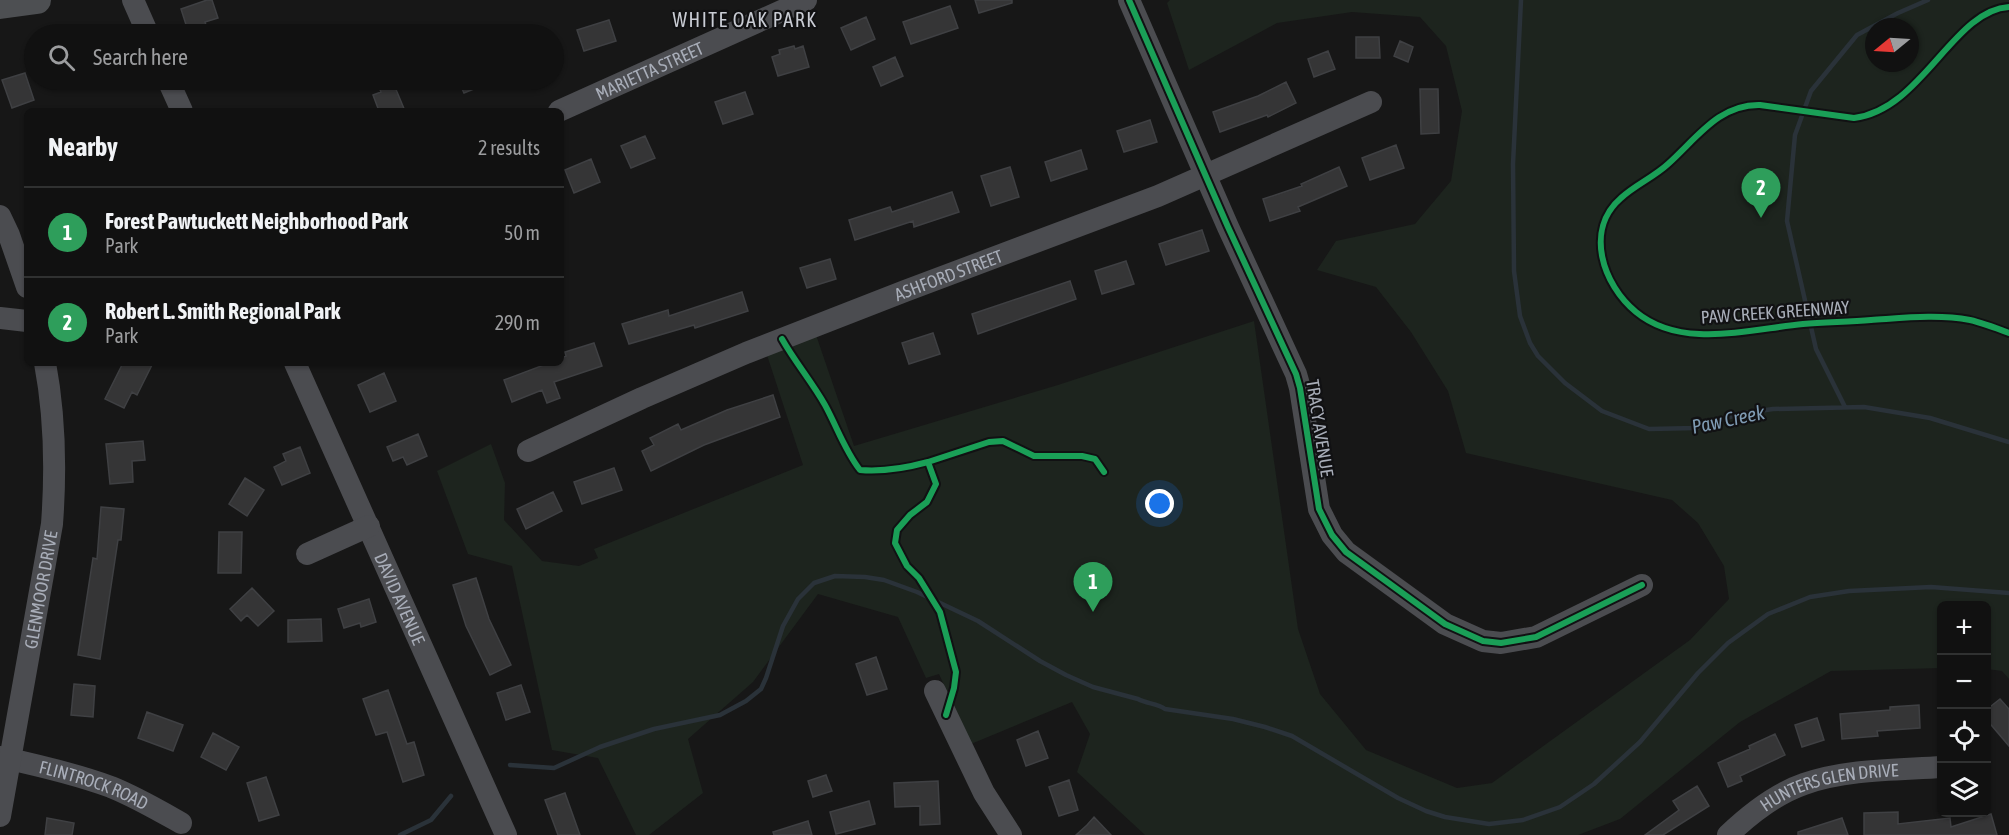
<!DOCTYPE html>
<meta charset="utf-8">
<style>
:root{--surface:#111;--page:#1e1f1f;--text:#f1f3f6;--muted:#9c9d9f;--line:#303131;--accent:#0b8043}
body{margin:0;font-family:"Asap Condensed",sans-serif;background:var(--page);color:var(--text)}
.controls{position:absolute;right:18px;bottom:18px;display:grid;overflow:hidden;border-radius:9px;box-shadow:0 2px 4px #0004}
.controls button{width:54px;height:54px;display:grid;place-items:center;padding:0;border:0;border-bottom:2px solid var(--line);background:var(--surface);color:var(--text);font:30px sans-serif}
.compass{position:absolute;left:1865px;top:18px;width:54px;height:54px;border-radius:50%;background:var(--surface);box-shadow:0 2px 4px #0004;rotate:252deg}
.you{position:absolute;left:1160px;top:504px;width:21px;height:21px;margin:-15px;border:4px solid #fff;border-radius:50%;background:#1a73e8;box-shadow:0 0 0 9px #1a73e833}
.badge{display:grid;place-items:center;width:39px;height:39px;border-radius:50%;background:var(--accent);color:#fff;font-size:20px;font-weight:700}
.pin{position:absolute;translate:-50% -50px;filter:drop-shadow(0 2px 3px #0008)}
.pin::after{content:'';position:absolute;top:32px;width:21px;height:18px;background:inherit;clip-path:polygon(0 0,100% 0,50% 100%)}
.list{margin:0;padding:0;list-style:none}
h2{display:flex;justify-content:space-between;align-items:center;height:78px;margin:0;padding:0 24px;font-size:26px}
h2 small{font-size:20px;font-weight:400;color:var(--muted)}
.list li{display:grid;grid-template-columns:39px 1fr auto;gap:18px;align-items:center;box-sizing:border-box;height:90px;padding:0 24px;border-top:2px solid var(--line)}
.list b{display:block;font-size:22px;white-space:nowrap}
.list p{margin:0;font-size:20px;white-space:nowrap;color:var(--muted)}
.list em{font-size:20px;font-style:normal;color:var(--muted)}
.icon{flex:none;width:33px;height:33px;fill:none;stroke:currentColor;stroke-width:2;stroke-linecap:round;stroke-linejoin:round}
.map{position:relative;flex:none;width:2009px;height:835px;overflow:hidden}
.search{position:absolute;background:var(--surface);box-shadow:0 2px 4px #0004;left:24px;top:24px;width:540px;height:66px;display:flex;align-items:center;gap:15px;box-sizing:border-box;padding:0 21px;border-radius:33px;color:var(--muted);font-size:22px}
.panel{position:absolute;background:var(--surface);box-shadow:0 2px 4px #0004;left:24px;top:108px;width:540px;height:258px;border-radius:9px}
.map>svg:first-child{display:block}
.green{fill:#1d241e;fill-rule:evenodd}
.lines{fill:none;stroke-linecap:round;stroke-linejoin:round}
.stream{stroke:#2a3239;stroke-width:4.5}
.building{fill:#353536;stroke:#3f4043;stroke-width:1.5}
.minor{stroke:#4b4c50;stroke-width:22}
.major{stroke:#4d4f52;stroke-width:28}
.cycleway-casing{stroke:#111113;stroke-width:10}
.cycleway{stroke:#1a9f57;stroke-width:6}
.labels{text-anchor:middle;dominant-baseline:central;stroke-width:4.5;stroke-linejoin:round;paint-order:stroke}
.street-label{font-size:18px;fill:#a8adb8;stroke:#111113}
.neighbourhood-label{font-size:20px;letter-spacing:1.5px;fill:#c9ccd4;stroke:#111113}
.water-label{font-size:20px;font-style:italic;fill:#7f9bb3;stroke:#111113}
</style>
<div class="map">
<svg width="2009" height="835" viewBox="0 0 2009 835">
<rect width="100%" height="100%" fill="#171717"/>
<path class="green" d="M 1170,0 L 2009,0 L 2009,679 L 2002,671 L 1987,669 L 1986,606 L 1942,606 L 1941,668 L 1831,671 L 1740,722 L 1620,819 L 1578,835 L 1145,835 L 1077,772 L 1090,734 L 1072,702 L 971,744 L 939,674 L 926,678 L 898,617 L 818,594 L 753,682 L 688,739 L 703,793 L 649,835 L 636,835 L 598,758 L 552,750 L 512,566 L 468,554 L 437,471 L 491,444 L 505,483 L 504,520 L 542,561 L 579,566 L 598,558 L 594,549 L 803,465 L 766,352 L 815,332 L 854,446 L 1058,385 L 1254,321 L 1298,629 L 1320,694 L 1366,750 L 1457,788 L 1492,783 L 1690,640 L 1729,599 L 1724,566 L 1698,523 L 1672,500 L 1466,453 L 1448,391 L 1411,332 L 1376,287 L 1317,270 L 1336,241 L 1415,224 L 1451,181 L 1462,111 L 1446,46 L 1420,17 L 1352,12 L 1277,23 L 1189,70 L 1167,3 ZM 1874,27 L 1910,27 L 1910,63 L 1874,63 Z"/>
<g class="lines">
<path class="stream" d="M 1521,0 L 1513,164 L 1514,271 L 1520,316 L 1530,343 L 1538,356 L 1565,383 L 1602,411 L 1649,429 L 1696,428 L 1739,414 L 1773,409 L 1864,407 L 1930,418 L 2009,442
M 1845,407 L 1816,349 L 1787,221 L 1795,135 L 1811,91 L 1857,35 L 1898,13 L 1928,0
M 510,765 L 554,768 L 600,747 L 654,729 L 720,715 L 746,701 L 761,689 L 766,678 L 783,626 L 798,599 L 814,583 L 835,576 L 865,577 L 884,580 L 917,592 L 978,621 L 1040,661 L 1066,675 L 1093,687 L 1138,699 C 1147,704 1157,703 1165,709 L 1233,719 L 1265,727 L 1292,736 L 1398,798 L 1426,811 L 1445,817 L 1489,824 L 1523,820 L 1560,807 L 1594,784 L 1640,742 L 1698,673 L 1728,643 L 1768,614 L 1810,597 L 1849,591 L 1931,587 L 2009,593
M 400,835 L 431,820 L 451,796"/>
</g>
<path class="building" d="M 207,0 L 212,0 L 218,18 L 205,22 L 207,28 L 189,34 L 181,9 Z
M 975,0 L 1012,0 L 1012,3 L 979,13 Z
M 950,6 L 958,28 L 911,44 L 903,22 Z
M 866,17 L 875,39 L 851,50 L 841,28 Z
M 609,20 L 616,41 L 584,51 L 577,30 Z
M 1356,37 L 1379,37 L 1380,58 L 1356,58 Z
M 1400,41 L 1413,47 L 1408,62 L 1394,56 Z
M 794,46 L 795,49 L 803,46 L 809,67 L 778,76 L 772,57 L 780,54 L 779,50 Z
M 1328,51 L 1335,69 L 1314,77 L 1308,59 Z
M 895,57 L 903,76 L 881,86 L 873,67 Z
M 25,73 L 34,100 L 12,108 L 2,80 Z
M 376,80 L 392,80 L 405,111 L 379,111 L 373,95 L 381,92 Z
M 458,80 L 496,80 L 464,93 Z
M 1286,82 L 1296,103 L 1268,117 L 1267,115 L 1220,132 L 1213,112 L 1258,96 Z
M 1420,89 L 1438,89 L 1439,133 L 1421,134 Z
M 745,92 L 753,114 L 723,124 L 715,102 Z
M 1150,120 L 1157,142 L 1124,152 L 1117,131 Z
M 645,136 L 655,158 L 631,168 L 621,146 Z
M 1396,145 L 1404,168 L 1370,180 L 1362,158 Z
M 1081,150 L 1087,169 L 1051,181 L 1045,162 Z
M 591,159 L 600,182 L 574,193 L 565,170 Z
M 1010,167 L 1019,197 L 991,206 L 981,176 Z
M 1339,167 L 1347,186 L 1298,207 L 1300,211 L 1270,221 L 1263,199 L 1302,186 L 1301,184 Z
M 952,192 L 959,212 L 914,227 L 913,221 L 855,240 L 849,220 L 890,207 L 892,212 Z
M 1202,230 L 1209,251 L 1166,265 L 1159,244 Z
M 830,259 L 836,279 L 807,288 L 800,268 Z
M 1126,261 L 1134,284 L 1102,294 L 1095,271 Z
M 1070,281 L 1076,299 L 978,334 L 972,314 Z
M 742,292 L 748,311 L 695,328 L 694,325 L 629,344 L 622,324 L 668,310 L 669,316 Z
M 933,333 L 940,354 L 909,364 L 902,343 Z
M 594,343 L 602,366 L 554,382 L 560,398 L 547,403 L 542,390 L 512,402 L 504,380 L 549,363 L 561,363 L 561,358 L 566,356 L 565,352 Z
M 123,363 L 153,363 L 137,395 L 132,392 L 124,408 L 105,399 Z
M 384,373 L 396,401 L 370,412 L 358,385 Z
M 773,395 L 780,417 L 704,445 L 651,471 L 642,451 L 654,445 L 650,438 L 678,424 L 681,430 L 727,410 Z
M 418,434 L 427,456 L 407,465 L 403,457 L 393,461 L 387,447 Z
M 143,441 L 145,460 L 132,461 L 133,482 L 110,484 L 106,444 Z
M 300,447 L 310,473 L 282,485 L 274,467 L 286,461 L 283,454 Z
M 614,468 L 622,490 L 582,504 L 574,482 Z
M 245,478 L 264,490 L 247,516 L 229,504 Z
M 553,492 L 562,511 L 526,529 L 517,509 Z
M 101,507 L 124,509 L 121,540 L 118,540 L 100,659 L 78,655 L 93,558 L 97,559 Z
M 219,532 L 242,532 L 241,573 L 218,573 Z
M 476,578 L 489,619 L 511,665 L 490,675 L 466,626 L 453,585 Z
M 252,588 L 274,611 L 258,626 L 247,615 L 241,621 L 230,609 Z
M 369,599 L 376,622 L 361,627 L 360,623 L 344,628 L 338,609 Z
M 321,619 L 322,641 L 288,642 L 288,620 Z
M 876,657 L 887,689 L 867,695 L 856,664 Z
M 74,684 L 95,686 L 93,717 L 71,715 Z
M 521,685 L 530,712 L 506,720 L 497,693 Z
M 388,690 L 407,744 L 414,742 L 424,775 L 403,782 L 387,732 L 376,735 L 363,699 Z
M 2000,699 L 2009,709 L 2009,746 L 1986,719 L 1986,710 Z
M 1919,705 L 1920,728 L 1877,731 L 1878,736 L 1842,739 L 1840,714 L 1890,710 L 1890,707 Z
M 147,712 L 183,725 L 173,751 L 138,738 Z
M 1817,718 L 1824,740 L 1802,747 L 1795,725 Z
M 1038,731 L 1048,758 L 1026,766 L 1017,740 Z
M 213,733 L 239,747 L 226,770 L 201,757 Z
M 1775,734 L 1785,755 L 1740,776 L 1742,781 L 1728,787 L 1718,763 L 1750,749 L 1749,746 Z
M 826,775 L 832,791 L 813,797 L 808,781 Z
M 266,777 L 279,815 L 259,821 L 247,783 Z
M 1069,780 L 1078,810 L 1059,816 L 1049,787 Z
M 938,781 L 940,824 L 920,825 L 920,806 L 895,807 L 894,783 Z
M 1697,786 L 1709,806 L 1663,835 L 1645,835 L 1679,810 L 1673,801 Z
M 565,793 L 580,835 L 558,835 L 545,800 Z
M 869,801 L 875,824 L 836,834 L 830,812 Z
M 1898,812 L 1898,824 L 1950,818 L 1951,827 L 1991,814 L 1997,835 L 1864,835 L 1864,813 Z
M 1094,817 L 1111,835 L 1076,835 L 1087,825 Z
M 47,818 L 74,823 L 72,835 L 45,835 Z
M 1842,818 L 1848,835 L 1798,835 L 1798,832 Z
M 808,821 L 812,835 L 774,835 L 773,832 Z"/>
<g class="lines">
<g class="minor">
<path d="M 133,0 L 148,34"/>
<path d="M 1129,0 L 1228,227 L 1296,374 L 1300,388 L 1319,509 L 1332,535 L 1346,552 L 1445,624 L 1483,641 L 1501,643 L 1536,637 L 1642,585"/>
<path d="M 168,80 L 182,111"/>
<path id="s1" d="M 559,111 L 806,0"/>
<path d="M 0,216 L 9,235 L 27,287"/>
<path d="M 0,318 L 27,321"/>
<path id="s2" d="M 295,363 L 506,835"/>
<path id="s3" d="M 528,451 L 642,398 L 746,353 L 905,291 L 1158,196 L 1371,102"/>
<path d="M 307,554 L 369,526"/>
<path d="M 935,691 L 984,793 L 1011,835"/>
<path id="s4" d="M 0,757 C 37,765 76,774 111,787 C 136,797 158,810 181,823"/>
<path id="s5" d="M 0,816 L 52,524 C 56,470 55,416 45,363"/>
<path id="s6" d="M 1728,835 C 1750,814 1775,794 1804,784 C 1847,769 1896,770 1942,767"/>
</g>
<path class="major" d="M 0,5 L 37,0"/>
<g class="cycleway-casing">
<path id="cycleway" d="M 1129,0 L 1228,227 L 1296,374 L 1300,388 L 1319,509 L 1332,535 L 1346,552 L 1445,624 L 1483,641 L 1501,643 L 1536,637 L 1642,585
M 2009,7 C 1953,10 1922,110 1854,118 L 1760,105 C 1719,104 1697,138 1668,164 C 1654,177 1635,185 1621,198 C 1584,230 1603,285 1636,312 C 1682,350 1750,329 1803,324 C 1825,322 1848,322 1871,320 C 1903,318 1938,314 1970,320 C 1983,323 1996,328 2009,333
M 782,339 C 795,362 812,382 825,405 C 837,427 845,451 860,470 C 883,472 906,468 928,462 L 936,484 L 927,502 L 910,515 L 897,530 L 895,543 L 907,566 L 919,578 L 940,612 L 956,672 L 954,688 L 946,715
M 928,462 L 989,442 L 1003,441 L 1034,456 L 1082,456 L 1095,459 L 1104,472"/>
</g>
<use href="#cycleway" class="cycleway"/>
</g>
<g class="labels">
<g class="street-label">
<text stroke="none"><textPath href="#s1" startOffset="99">MARIETTA STREET</textPath></text>
<text stroke="none"><textPath href="#s3" startOffset="456">ASHFORD STREET</textPath></text>
<text transform="translate(1775 312) rotate(-4)">PAW CREEK GREENWAY</text>
<text transform="translate(1320 428) rotate(81)">TRACY AVENUE</text>
<text stroke="none"><textPath href="#s5" startOffset="230">GLENMOOR DRIVE</textPath></text>
<text stroke="none"><textPath href="#s2" startOffset="258">DAVID AVENUE</textPath></text>
<text stroke="none"><textPath href="#s4" startOffset="98">FLINTROCK ROAD</textPath></text>
<text stroke="none"><textPath href="#s6" startOffset="116">HUNTERS GLEN DRIVE</textPath></text>
</g>
<g class="neighbourhood-label">
<text x="745" y="19">WHITE OAK PARK</text>
</g>
<g class="water-label">
<text transform="translate(1728 419) rotate(-12)">Paw Creek</text>
</g>
</g>
</svg>
<div class="controls">
<button>+</button>
<button>−</button>
<button><svg class="icon" aria-label="locate" viewBox="0 0 24 24"><circle cx="12" cy="12" r="6"/><path d="M12 2v4M12 18v4M2 12h4M18 12h4"/></svg></button>
<button><svg class="icon" aria-label="layers" viewBox="0 0 24 24"><path d="M12 4l9 5-9 5-9-5zM3 14l9 5 9-5"/></svg></button>
</div>
<svg class="compass" viewBox="-18 -18 36 36"><path d="M0-13l5 13h-10z" fill="#e53935"/><path d="M0 13l5-13h-10z" fill="#9c9d9f"/></svg>
<div class="you"></div>
<div class="pin badge" style="left:1093px;top:612px;background:#2e9e5b">1</div>
<div class="pin badge" style="left:1761px;top:218px;background:#2e9e5b">2</div>
<div class="search"><svg class="icon" aria-label="search" viewBox="0 0 24 24"><circle cx="10" cy="10" r="6"/><path d="M15 15l6 6"/></svg>Search here</div>
<section class="panel">
<h2>Nearby<small>2 results</small></h2>
<ul class="list">
<li><span class="badge" style="background:#2e9e5b">1</span><div><b>Forest Pawtuckett Neighborhood Park</b><p>Park</p></div><em>50 m</em></li>
<li><span class="badge" style="background:#2e9e5b">2</span><div><b>Robert L. Smith Regional Park</b><p>Park</p></div><em>290 m</em></li>
</ul>
</section>
</div>
